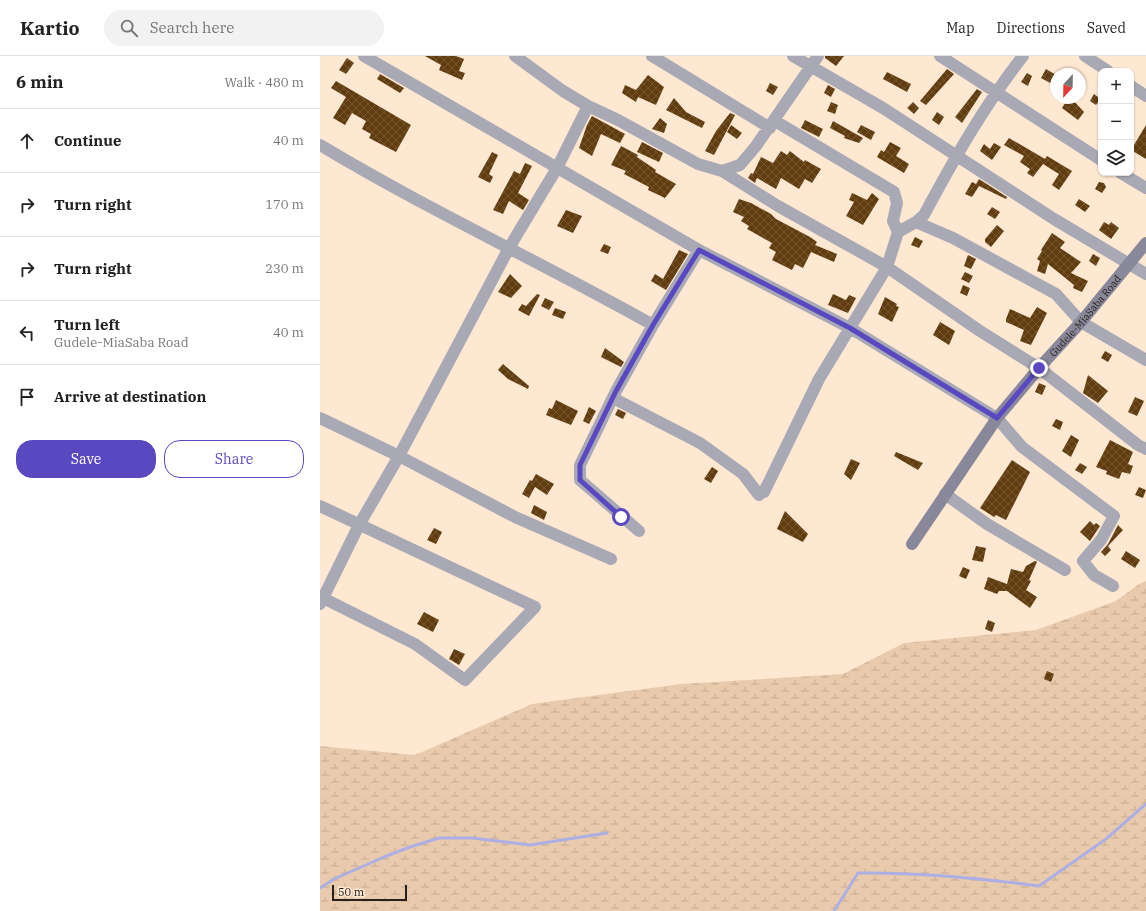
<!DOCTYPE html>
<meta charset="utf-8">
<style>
:root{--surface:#fff;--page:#f2f2f2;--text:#222;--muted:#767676;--line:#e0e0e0;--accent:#5a48c1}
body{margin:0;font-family:"IBM Plex Serif",serif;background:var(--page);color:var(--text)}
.controls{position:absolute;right:12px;top:12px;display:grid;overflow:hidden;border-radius:8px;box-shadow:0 1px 3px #0004}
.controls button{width:36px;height:36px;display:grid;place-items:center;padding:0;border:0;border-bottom:1px solid var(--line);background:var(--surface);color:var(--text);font:20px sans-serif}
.compass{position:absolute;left:730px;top:12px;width:36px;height:36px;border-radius:50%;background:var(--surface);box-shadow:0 1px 3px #0004;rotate:202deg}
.scale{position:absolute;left:12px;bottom:10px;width:75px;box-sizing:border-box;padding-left:4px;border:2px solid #292119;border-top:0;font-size:11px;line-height:14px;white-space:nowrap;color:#292119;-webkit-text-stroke:3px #ffe8d2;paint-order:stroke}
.stop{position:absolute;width:12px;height:12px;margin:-9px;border:3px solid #5a48c1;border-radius:50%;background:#fff}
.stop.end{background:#5a48c1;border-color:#fff;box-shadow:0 1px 4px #0008}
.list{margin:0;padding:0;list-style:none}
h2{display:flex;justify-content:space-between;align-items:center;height:52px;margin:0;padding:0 16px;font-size:17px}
h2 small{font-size:13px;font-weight:400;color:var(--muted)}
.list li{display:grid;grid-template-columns:26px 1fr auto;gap:12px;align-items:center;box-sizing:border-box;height:64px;padding:0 16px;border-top:1px solid var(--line)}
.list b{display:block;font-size:15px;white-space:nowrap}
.list p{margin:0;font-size:13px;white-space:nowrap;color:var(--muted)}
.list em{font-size:13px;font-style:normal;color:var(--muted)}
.actions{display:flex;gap:8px;padding:12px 16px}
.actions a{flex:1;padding:9px 0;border:1px solid var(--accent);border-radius:16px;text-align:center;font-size:14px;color:var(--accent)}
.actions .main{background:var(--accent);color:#fff}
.icon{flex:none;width:22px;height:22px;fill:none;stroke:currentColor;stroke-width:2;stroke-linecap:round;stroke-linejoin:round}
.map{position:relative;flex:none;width:826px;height:855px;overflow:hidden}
header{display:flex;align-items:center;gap:24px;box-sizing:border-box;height:56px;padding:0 20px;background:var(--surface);border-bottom:1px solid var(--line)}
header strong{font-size:19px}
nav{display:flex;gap:22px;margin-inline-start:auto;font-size:14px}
.search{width:280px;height:36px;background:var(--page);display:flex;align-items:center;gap:10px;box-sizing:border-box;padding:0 14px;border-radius:22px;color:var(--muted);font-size:15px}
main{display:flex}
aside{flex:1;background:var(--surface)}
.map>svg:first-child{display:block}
.wetland{fill:url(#wetland-marsh)}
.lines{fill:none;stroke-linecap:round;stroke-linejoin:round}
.stream{stroke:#adaee4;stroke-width:3}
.building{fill:url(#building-cross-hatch)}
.street{stroke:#a9a9b5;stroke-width:12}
.secondary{stroke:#88889a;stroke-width:12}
.route{stroke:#5a48c1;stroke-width:5}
.labels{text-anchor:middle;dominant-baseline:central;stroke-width:4;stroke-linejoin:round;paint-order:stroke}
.street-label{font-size:10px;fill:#292119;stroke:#ffe8d2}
</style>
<header>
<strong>Kartio</strong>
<div class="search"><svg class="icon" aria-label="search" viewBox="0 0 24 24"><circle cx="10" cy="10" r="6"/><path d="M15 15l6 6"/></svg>Search here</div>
<nav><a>Map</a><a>Directions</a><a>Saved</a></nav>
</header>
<main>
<aside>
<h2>6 min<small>Walk · 480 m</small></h2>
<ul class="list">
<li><svg class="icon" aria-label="ahead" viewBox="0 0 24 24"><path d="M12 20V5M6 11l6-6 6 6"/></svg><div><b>Continue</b></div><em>40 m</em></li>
<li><svg class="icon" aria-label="right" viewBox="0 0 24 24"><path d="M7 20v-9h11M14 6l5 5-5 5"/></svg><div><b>Turn right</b></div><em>170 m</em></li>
<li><svg class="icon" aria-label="right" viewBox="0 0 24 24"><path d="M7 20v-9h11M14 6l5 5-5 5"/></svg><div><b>Turn right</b></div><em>230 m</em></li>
<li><svg class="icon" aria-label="left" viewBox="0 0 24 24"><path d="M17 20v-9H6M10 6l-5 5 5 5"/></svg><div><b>Turn left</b><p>Gudele-MiaSaba Road</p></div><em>40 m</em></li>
<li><svg class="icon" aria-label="arrive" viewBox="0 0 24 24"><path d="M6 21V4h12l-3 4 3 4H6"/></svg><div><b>Arrive at destination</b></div></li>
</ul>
<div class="actions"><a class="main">Save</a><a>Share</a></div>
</aside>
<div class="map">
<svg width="826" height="855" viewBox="0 0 826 855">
<defs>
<pattern id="wetland-marsh" width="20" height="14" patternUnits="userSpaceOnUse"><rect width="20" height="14" fill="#e9caac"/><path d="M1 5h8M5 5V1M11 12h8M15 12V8" fill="none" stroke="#c8ad93"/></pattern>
<pattern id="building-cross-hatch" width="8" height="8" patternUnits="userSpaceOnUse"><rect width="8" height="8" fill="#603c0e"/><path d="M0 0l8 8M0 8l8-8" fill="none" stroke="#735630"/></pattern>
</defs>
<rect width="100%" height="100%" fill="#ffe8d2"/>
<path class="wetland" d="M 826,525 L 826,855 L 0,855 L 0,690 L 95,699 L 212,648 L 361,628 L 523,618 L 584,587 L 716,574 L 796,545 L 819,528 Z"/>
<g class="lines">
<path class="stream" d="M 0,832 L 14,823 L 64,801 L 90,791 L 119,782 L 152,782 L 210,789 L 287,777
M 514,855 L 538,817 C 599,816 658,822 719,830 L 786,783 L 826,748"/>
</g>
<path class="building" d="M 105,0 L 136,0 L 144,3 L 139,15 L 145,17 L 142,24 L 119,14 L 121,9 Z
M 505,0 L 524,0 L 516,10 L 505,2 Z
M 27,2 L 34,7 L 26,18 L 19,14 Z
M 627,13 L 634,18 L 606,49 L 600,45 Z
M 726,13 L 736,19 L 732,28 L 721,22 Z
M 567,16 L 591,28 L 587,36 L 563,23 Z
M 707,17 L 712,20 L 708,30 L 701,26 Z
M 60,18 L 84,32 L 80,37 L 57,23 Z
M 328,19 L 344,31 L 336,49 L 318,41 L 316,46 L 302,37 L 305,29 L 316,34 Z
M 16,25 L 91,69 L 76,96 L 49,82 L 51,78 L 42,73 L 46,65 L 32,57 L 25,69 L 13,62 L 26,41 L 11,32 Z
M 450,27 L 458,31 L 453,39 L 446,35 Z
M 508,29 L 515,33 L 511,41 L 504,37 Z
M 657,33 L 662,36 L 642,67 L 635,61 Z
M 774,38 L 781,43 L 776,49 L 770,45 Z
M 354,42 L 366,56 L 385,66 L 382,72 L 346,54 Z
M 737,42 L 751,42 L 764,56 L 758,64 L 742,52 L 745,47 Z
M 511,46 L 518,49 L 515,58 L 507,55 Z
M 593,46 L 599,52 L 594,58 L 587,52 Z
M 617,56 L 624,61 L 619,69 L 612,64 Z
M 410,57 L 415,59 L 394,99 L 385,95 L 396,75 Z
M 272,60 L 305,78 L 300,87 L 281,78 L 272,100 L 259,92 L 267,69 Z
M 340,62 L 347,68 L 344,77 L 332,73 Z
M 485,64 L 503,73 L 499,81 L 481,72 Z
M 513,65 L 543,82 L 539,87 L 524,82 L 525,80 L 510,72 Z
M 411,69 L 422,77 L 417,83 L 407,76 Z
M 541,69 L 555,76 L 551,84 L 537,76 Z
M 826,69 L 826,103 L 811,94 Z
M 689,82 L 725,103 L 727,100 L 752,115 L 739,134 L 732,129 L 739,118 L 723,108 L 713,121 L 707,117 L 710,113 L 700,106 L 704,100 L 684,89 Z
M 322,86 L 343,97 L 339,106 L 317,96 Z
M 570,86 L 581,92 L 576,100 L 589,108 L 584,117 L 557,101 L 561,94 L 564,96 Z
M 674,87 L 681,91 L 672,104 L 660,95 L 664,88 L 670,93 Z
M 301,90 L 318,99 L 317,101 L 336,114 L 335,116 L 356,128 L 345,142 L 328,134 L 329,131 L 304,118 L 306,115 L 291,109 Z
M 461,95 L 467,99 L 470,95 L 484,106 L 485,104 L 501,113 L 492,127 L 485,123 L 479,133 L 461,122 L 456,133 L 437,122 L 435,127 L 428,122 L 431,117 L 433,118 L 441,101 L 453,107 Z
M 172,96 L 178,99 L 169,118 L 173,121 L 170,127 L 158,121 Z
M 205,107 L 212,110 L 198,137 L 209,144 L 203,154 L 189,145 L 183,158 L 173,154 L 194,115 L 200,118 Z
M 659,123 L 687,141 L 686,143 L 659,130 L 652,141 L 645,138 L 652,126 L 656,128 Z
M 779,126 L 784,127 L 786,131 L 782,137 L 775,133 Z
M 532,137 L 547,144 L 552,137 L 559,143 L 543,169 L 526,160 L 534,146 L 529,144 Z
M 419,143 L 431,147 L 451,158 L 456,163 L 490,181 L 497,186 L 495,189 L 517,198 L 514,206 L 491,196 L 483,212 L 475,208 L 472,214 L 452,204 L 456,196 L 449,192 L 452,187 L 427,173 L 429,170 L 421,165 L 424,161 L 413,156 Z
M 759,143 L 770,150 L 765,156 L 755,149 Z
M 672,151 L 680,156 L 675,163 L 667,158 Z
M 246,154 L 262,160 L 253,177 L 237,170 Z
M 784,166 L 789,169 L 791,166 L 799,172 L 791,183 L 779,174 Z
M 677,169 L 684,175 L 671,191 L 665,186 L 665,183 Z
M 732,177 L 745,186 L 740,192 L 761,206 L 751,217 L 768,225 L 762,236 L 753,232 L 754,229 L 728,208 L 725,218 L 717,215 L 720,205 L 717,203 L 722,195 L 721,194 Z
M 595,181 L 603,185 L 599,192 L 591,189 Z
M 284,188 L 291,191 L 288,198 L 280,195 Z
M 359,194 L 368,198 L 346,234 L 331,225 L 335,218 L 343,223 Z
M 773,198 L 780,202 L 776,210 L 769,205 Z
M 648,199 L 656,203 L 651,213 L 644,210 Z
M 645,216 L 653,220 L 649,227 L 641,223 Z
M 190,218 L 202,230 L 191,242 L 178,236 Z
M 643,229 L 650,232 L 647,240 L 640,237 Z
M 217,238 L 220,239 L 209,260 L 198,254 L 202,248 L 206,250 Z
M 513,238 L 526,244 L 529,239 L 536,242 L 528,257 L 508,249 Z
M 565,241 L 577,248 L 576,250 L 579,251 L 572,266 L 558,258 Z
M 225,242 L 234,246 L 229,254 L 221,250 Z
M 717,251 L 727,257 L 711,289 L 700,285 L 704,274 L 686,266 L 686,263 L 690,253 L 710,262 Z
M 235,252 L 246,256 L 243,263 L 232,259 Z
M 620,266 L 635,275 L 629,289 L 613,279 Z
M 285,292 L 304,306 L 301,311 L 281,301 Z
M 785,295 L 792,299 L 788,306 L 781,302 Z
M 183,308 L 209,330 L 208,333 L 188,323 L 178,314 Z
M 768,319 L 788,335 L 778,347 L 763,337 Z
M 719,327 L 726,330 L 722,339 L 715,336 Z
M 815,341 L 824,345 L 817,360 L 808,356 Z
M 236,344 L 258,355 L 251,369 L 226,359 L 229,352 L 232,353 Z
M 269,351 L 276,355 L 269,368 L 263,365 Z
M 298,353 L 306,357 L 303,363 L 295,359 Z
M 736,363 L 743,366 L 740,374 L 732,370 Z
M 751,379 L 759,384 L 751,401 L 742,395 Z
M 790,384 L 813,396 L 808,408 L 813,410 L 810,418 L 802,416 L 799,423 L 786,418 L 787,415 L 776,411 Z
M 576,396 L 603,407 L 598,414 L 574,400 Z
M 531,403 L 540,407 L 531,424 L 524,418 Z
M 692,404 L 710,416 L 686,464 L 676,459 L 674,461 L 660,452 Z
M 760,407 L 767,411 L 762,418 L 755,414 Z
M 392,411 L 398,415 L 391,427 L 384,423 Z
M 216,418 L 234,428 L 227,439 L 215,431 L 209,442 L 202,438 L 210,424 L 212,425 Z
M 819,431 L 826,434 L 823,442 L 815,439 Z
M 214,449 L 227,456 L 224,464 L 211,457 Z
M 465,455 L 488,478 L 483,486 L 457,473 Z
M 770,465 L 774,469 L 776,467 L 780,470 L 770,485 L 760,476 Z
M 798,469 L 803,474 L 788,490 L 791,494 L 785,500 L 781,496 L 788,488 Z
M 114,472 L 122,476 L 116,488 L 107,484 Z
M 656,490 L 666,492 L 663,506 L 652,504 Z
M 806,495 L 820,504 L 815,512 L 801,503 Z
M 715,505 L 717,506 L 709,524 L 711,525 L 706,534 L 717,541 L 710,552 L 687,535 L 679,535 L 677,538 L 664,533 L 668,521 L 687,528 L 691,513 L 703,516 L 706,510 Z
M 643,511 L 650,514 L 646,523 L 639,520 Z
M 104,556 L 119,564 L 113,576 L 97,568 Z
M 668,564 L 675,567 L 672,576 L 665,573 Z
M 134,593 L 145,598 L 139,609 L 129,603 Z
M 727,615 L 734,618 L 731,626 L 724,623 Z"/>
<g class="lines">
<path class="street" d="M 44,0 L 379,194 L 530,272 L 677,362 L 702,391 L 794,460 L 781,484 L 763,505 L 774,519 L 793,530
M 195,0 L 243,35 L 268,50 L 298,64 L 378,108 L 402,115 L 420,109 L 436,90 L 498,0
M 332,0 L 450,72
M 473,0 L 563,52 L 734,163 L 826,218
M 620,0 L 781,104
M 765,0 L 788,15
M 811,30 L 826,40
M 455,65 L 574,136 L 577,147 L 573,165 L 578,176
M 0,89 C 108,154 223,207 333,269
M 402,115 L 458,150 L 567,211 L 660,275 L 719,312 L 818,389 L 826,393
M 801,117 L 826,132
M 596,166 L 633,182 L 736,238 L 761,266 L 826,304
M 293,342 L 380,387 L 423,418 L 439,439
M 0,362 L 79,400 L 195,461 L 291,503
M 444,436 L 499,323 L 567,211 L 578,176 L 596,166 L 604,159 C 634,103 664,50 703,0
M 625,438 L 667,468 L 745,514
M 0,450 L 215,551 L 145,624 L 95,588 L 3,542
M 319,475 L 260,424 L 260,409 L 296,335 L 333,269 L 379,194
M 0,548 L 39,469 L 79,400 L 189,192 L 237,112 L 268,50"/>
<path class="secondary" id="s1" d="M 592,488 L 677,362 L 719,312 L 761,266 L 826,187"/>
</g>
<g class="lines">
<path class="route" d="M 301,461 L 260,424 L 260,409 L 296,335 L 333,269 L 379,194 L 530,272 L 677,362 L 719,312"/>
</g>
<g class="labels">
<g class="street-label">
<text stroke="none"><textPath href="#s1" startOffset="287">Gudele-MiaSaba Road</textPath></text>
</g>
</g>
</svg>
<div class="controls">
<button>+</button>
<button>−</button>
<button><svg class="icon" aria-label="layers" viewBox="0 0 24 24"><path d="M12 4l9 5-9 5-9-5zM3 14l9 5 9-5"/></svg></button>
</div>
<svg class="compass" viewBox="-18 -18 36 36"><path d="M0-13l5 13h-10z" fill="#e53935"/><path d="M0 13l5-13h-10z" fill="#767676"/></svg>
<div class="scale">50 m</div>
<div class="stop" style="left:301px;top:461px"></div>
<div class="stop end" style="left:719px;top:312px"></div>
</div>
</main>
